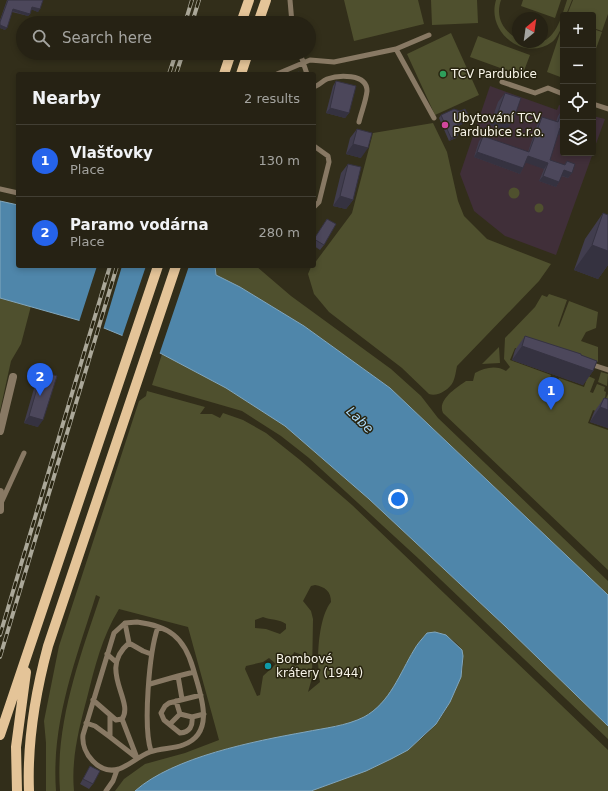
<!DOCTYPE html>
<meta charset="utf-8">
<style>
:root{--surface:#262214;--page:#322f22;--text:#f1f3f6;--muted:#a4a4a0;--line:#423f34;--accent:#2563eb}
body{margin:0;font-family:"DejaVu Sans",sans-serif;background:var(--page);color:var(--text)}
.controls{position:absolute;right:12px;top:12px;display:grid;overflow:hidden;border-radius:4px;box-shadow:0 2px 6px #0003}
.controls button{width:36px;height:36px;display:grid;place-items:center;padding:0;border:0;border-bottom:1px solid var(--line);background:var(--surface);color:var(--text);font:20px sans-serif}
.compass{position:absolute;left:512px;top:12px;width:36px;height:36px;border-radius:50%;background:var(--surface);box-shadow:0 2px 6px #0003;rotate:29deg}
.you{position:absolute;left:398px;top:499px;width:14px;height:14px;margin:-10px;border:3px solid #fff;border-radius:50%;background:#1a73e8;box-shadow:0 0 0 6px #1a73e833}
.badge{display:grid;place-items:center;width:26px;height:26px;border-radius:50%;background:var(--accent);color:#fff;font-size:13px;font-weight:700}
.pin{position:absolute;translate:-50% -33px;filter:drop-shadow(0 1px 2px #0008)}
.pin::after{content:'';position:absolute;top:21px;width:14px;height:12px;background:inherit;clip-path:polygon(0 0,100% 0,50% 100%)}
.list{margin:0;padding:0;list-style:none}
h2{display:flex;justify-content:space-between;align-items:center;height:52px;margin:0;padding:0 16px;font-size:17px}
h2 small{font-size:13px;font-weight:400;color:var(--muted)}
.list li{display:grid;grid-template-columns:26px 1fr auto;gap:12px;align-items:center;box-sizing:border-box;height:72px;padding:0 16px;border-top:1px solid var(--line)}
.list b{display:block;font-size:15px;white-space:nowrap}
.list p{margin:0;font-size:13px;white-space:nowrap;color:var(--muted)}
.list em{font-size:13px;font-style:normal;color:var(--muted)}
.icon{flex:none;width:22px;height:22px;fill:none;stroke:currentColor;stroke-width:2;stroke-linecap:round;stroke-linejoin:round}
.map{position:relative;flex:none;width:608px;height:791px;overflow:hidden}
.search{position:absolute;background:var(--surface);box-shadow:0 2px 6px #0003;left:16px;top:16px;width:300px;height:44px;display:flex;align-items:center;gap:10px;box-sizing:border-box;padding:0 14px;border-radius:22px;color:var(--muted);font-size:15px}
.panel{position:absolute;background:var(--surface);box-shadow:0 2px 6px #0003;left:16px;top:72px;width:300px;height:196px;border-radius:4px}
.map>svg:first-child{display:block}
.education{fill:#402f39}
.green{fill:#4f502e;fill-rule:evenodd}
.water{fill:#4f86aa;stroke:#82a7bd}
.pier{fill:#322e1a}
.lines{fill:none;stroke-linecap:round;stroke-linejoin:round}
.service{stroke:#887964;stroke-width:5}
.minor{stroke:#887964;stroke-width:8}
.primary{stroke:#e4c498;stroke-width:10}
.rail-casing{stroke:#aba899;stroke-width:4}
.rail{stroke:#282410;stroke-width:2.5;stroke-dasharray:8;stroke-linecap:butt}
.wall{fill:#413d4e}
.shaded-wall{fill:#353240}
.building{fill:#4c475b;stroke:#353240}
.leisure-dot{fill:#2e9e5b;stroke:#282410;stroke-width:1.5}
.hotel-dot{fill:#d1479c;stroke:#282410;stroke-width:1.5}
.culture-dot{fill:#0f9aa8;stroke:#282410;stroke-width:1.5}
.labels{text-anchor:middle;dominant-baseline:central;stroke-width:3;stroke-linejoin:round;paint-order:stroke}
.poi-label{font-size:12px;fill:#f8f5e9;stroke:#282410;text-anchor:start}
.water-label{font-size:13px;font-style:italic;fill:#a9d8f8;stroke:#282410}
</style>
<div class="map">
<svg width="608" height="791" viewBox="0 0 608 791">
<rect width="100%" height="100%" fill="#322e1a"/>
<path class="education" d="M 490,86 L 557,110 L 559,105 L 563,106 L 563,153 L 593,153 L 556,255 L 505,236 L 474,211 L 460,174 Z
M 593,116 L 605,119 L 593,152 Z"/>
<path class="green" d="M 344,0 L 418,0 L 424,24 L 354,41 Z
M 431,0 L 477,0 L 478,23 L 432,25 Z
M 496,0 L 501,0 C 495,17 503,31 518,39 L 518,42 C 525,42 534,44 541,42 C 557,37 562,15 567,0 L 572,0 L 566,15 L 563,15 L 563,78 L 547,72 L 562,27 C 559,32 557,38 552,42 C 525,62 486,33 496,0 Z
M 523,0 L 561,0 L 555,18 L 521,6 Z
M 573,0 L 608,0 L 608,14 L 602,31 L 593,28 L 593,15 L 567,15 Z
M 593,29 L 602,32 L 593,57 Z
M 451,33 L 479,95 L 435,115 L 407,54 Z
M 478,36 L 530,55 L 522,76 L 470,57 Z
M 433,123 L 447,152 L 458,201 L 464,216 L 487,239 L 551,264 L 539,281 L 457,366 C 456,371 455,378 453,382 C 449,390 437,397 429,394 L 402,368 L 329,312 L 314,294 L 308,274 L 311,267 L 314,266 L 314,264 L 352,213 L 373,133 Z
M508.5 193a5.5 5.5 0 1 1 11 0a5.5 5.5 0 1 1-11 0Z
M534.5 208a4.5 4.5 0 1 1 9 0a4.5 4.5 0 1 1-9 0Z
M 215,266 L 256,266 L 291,296 L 391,369 L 421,396 L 438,418 L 608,581 L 608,595 L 390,388 L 304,326 L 240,287 L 216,275 Z
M 549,294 L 567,300 L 558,326 L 559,327 L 569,301 L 598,312 L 596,328 L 586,332 L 581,341 L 598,347 L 598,362 L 552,345 L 547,360 L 515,348 L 510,360 L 551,375 L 550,378 L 558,381 L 559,378 L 584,387 L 588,376 L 595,379 L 590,392 L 593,393 L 597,384 L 605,387 L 604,391 L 606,392 L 605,398 L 606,398 L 608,394 L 608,416 L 593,410 L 588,423 L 608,430 L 608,570 L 443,413 C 437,400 456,388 466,381 L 473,381 L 475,373 C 485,367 497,365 506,371 L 510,367 L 504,359 L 505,338 L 535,307 L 542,295 L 547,297 Z
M 0,298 L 31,306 L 21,344 L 11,361 L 0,411 Z
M 499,347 L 500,363 L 482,364 Z
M 162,354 L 226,388 L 285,426 L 369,499 L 505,626 L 608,726 L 608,739 L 419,559 L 309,458 L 281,436 L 242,411 L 152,385 Z
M 601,372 L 608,374 L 607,386 L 598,382 Z
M 147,391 L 205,407 L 200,414 L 212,414 L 220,418 L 223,413 L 243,420 L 266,433 L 300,460 L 352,505 L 608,750 L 608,791 L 311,791 C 355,775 404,761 436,724 C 446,712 453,696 459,681 C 463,673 466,654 459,646 C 450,637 441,631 427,633 C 423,639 417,644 414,650 C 400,673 390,704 364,717 C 346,726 325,728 305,732 C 255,741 173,757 135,791 L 115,791 L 124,779 L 145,764 L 185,753 L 219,740 L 188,627 L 119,609 C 102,637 95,666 87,698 C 79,728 71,759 74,791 L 60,791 C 55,724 79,660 100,597 L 96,595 C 76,659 51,722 56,791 L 46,791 L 46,743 L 44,721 L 59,646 L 139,401 L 146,396 ZM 315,585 C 325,587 331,591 331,602 C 318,618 316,662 320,682 L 308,692 L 312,678 L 313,619 L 311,611 L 303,601 L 311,586 ZM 263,617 C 270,620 280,619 286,624 L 286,629 L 280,634 L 266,629 L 255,628 L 255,620 ZM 294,652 L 302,655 L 303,659 L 300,664 L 295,666 L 291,660 ZM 269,658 L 276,664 L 263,676 L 260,695 L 257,696 L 245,669 L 246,666 L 263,662 Z"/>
<path class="water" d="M 0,201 L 18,205 L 18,266 L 215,266 L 216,275 L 240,287 L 304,326 L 390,388 L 608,595 L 608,726 L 505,626 L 369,499 L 285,426 L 226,388 L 143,344 L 99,326 L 0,298 Z
M 435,632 L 446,635 L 462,650 L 463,656 L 461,677 L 450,702 L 436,724 L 408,750 L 391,759 L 366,771 L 311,791 L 135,791 C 173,757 255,741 305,732 C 325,728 346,726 364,717 C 390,703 400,673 414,650 C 417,644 423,638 427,633 Z"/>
<path class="pier" d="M 97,266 L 122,266 L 103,330 L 79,322 Z
M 146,266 L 189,266 L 159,355 L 122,337 Z"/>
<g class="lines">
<path class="service" d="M 290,0 L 292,23
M 396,49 L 429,35
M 300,53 L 307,74
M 277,74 L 310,60 L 334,62 L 396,49 L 434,118
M 502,82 L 535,93 L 548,88 L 563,94
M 314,87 C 320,85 322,81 327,79 C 338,75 367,73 367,91 C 366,101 361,113 359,122
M 593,104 L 608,109
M 314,146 L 328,156 L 329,162 L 319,202 L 314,207
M 0,189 L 18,193
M 590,364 L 608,370
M 2,501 L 24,453
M 137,622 C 169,626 184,637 193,668 C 200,693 217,733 183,745 C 173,749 161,748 150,752 C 139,756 130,765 119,769 C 99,775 81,753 83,735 L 114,633 L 125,623 Z
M 125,623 L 129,643 C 97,670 135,701 122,719 L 137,758
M 129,643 L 143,651 L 151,654
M 107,654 L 116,662
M 150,684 L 178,676
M 182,699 L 178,676 L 194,672
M 93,700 L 116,720 L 122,719
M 176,701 L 180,714 L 192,717 L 204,714
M 110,716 L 110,737 L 137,758
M 192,717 C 193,726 190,732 180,733 L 164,720 L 161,713 L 165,706 L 169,703 L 201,695
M 86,723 L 95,726 L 110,737
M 170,724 L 180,714
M 151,751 C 143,727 149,652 158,627
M 106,791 L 113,781 L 117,770"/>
<path class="minor" d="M 0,431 L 13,377
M 0,492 L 0,510"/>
<path class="primary" d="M 241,23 L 249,0
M 258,23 L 266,0
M 224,74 L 231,53
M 241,74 L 248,53
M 0,735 L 158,266
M 17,791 L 16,747 L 26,672
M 29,791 C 27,741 35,694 48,646 L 176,266"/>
<g class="rail-casing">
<path id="rail" d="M 185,23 L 192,0
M 192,23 L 199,0
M 169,74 L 176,53
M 176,74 L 183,53
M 0,635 L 110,266
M 0,657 L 117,266"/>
</g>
<use href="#rail" class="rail"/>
</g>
<path class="wall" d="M 7,0 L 43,0 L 38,12 L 31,9 L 30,14 L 28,16 L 12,12 L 5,30 L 0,28 L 0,20 Z
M 336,81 L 349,113 L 345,118 L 326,113 L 333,86 Z
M 505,93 L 506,131 L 490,125 L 498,102 Z
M 562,110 L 563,136 L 558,134 L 550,160 L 564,165 L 567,161 L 572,173 L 568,178 L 561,176 L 559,182 L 556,187 L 539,181 L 544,169 L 526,162 L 520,174 L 474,157 L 479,141 L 483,136 L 528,152 L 538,122 L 542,117 L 556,122 L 558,116 Z
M 441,115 L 470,118 L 468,121 L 455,128 L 458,135 L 456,138 L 449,141 L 439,118 Z
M 357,129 L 361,158 L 346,154 L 350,138 Z
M 348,164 L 353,200 L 346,209 L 333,206 L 341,173 Z
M 603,213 L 608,215 L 608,265 L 598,279 L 574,270 L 585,239 Z
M 327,219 L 324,245 L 320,250 L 314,246 L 314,239 Z
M 525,336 L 593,371 L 583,385 L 512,360 L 515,350 Z
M 42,371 L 38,427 L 24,423 L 37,378 Z
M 604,398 L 608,399 L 608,428 L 590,422 L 594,412 Z
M 90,766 L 93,784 L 89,789 L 80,784 Z"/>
<path class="shaded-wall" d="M 32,7 L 40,9 L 38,12 L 30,9 Z
M 13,9 L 30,14 L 28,16 L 12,11 Z
M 0,25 L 7,28 L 5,30 L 0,28 Z
M 330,108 L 349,113 L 345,118 L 326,113 Z
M 497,115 L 513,121 L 506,131 L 490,125 Z
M 470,118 L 468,121 L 453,129 L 455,126 Z
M 560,128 L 563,129 L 563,136 L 556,134 Z
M 458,135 L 456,138 L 449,141 L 451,138 Z
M 353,144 L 368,148 L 361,158 L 346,154 Z
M 477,152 L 523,168 L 520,174 L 474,157 Z
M 528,156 L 548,163 L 544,169 L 524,162 Z
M 564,170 L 572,173 L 568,178 L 560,175 Z
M 543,176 L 559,182 L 556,187 L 539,181 Z
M 340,196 L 353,200 L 346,209 L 333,206 Z
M 592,245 L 608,251 L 608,265 L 598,279 L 574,270 Z
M 522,346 L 593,371 L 583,385 L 512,360 Z
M 600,407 L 608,410 L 608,428 L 590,422 Z
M 29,416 L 43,420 L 38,427 L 24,423 Z"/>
<path class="building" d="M 8,0 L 43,0 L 40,9 L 32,7 L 30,14 L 13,9 L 7,28 L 0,25 L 0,22 Z
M 298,72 L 305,74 L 297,74 Z
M 336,81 L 356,86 L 349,113 L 330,108 Z
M 505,93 L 521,98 L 513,121 L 497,115 Z
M 454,109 L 460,111 L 465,109 L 470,118 L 455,126 L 458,135 L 451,138 L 441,115 Z
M 562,110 L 563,111 L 563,129 L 560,128 L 550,160 L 565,165 L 567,161 L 575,164 L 572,173 L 564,170 L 559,182 L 543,176 L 548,163 L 528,156 L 523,168 L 477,152 L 483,136 L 529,152 L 542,117 L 558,122 Z
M 357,129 L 372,133 L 368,148 L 353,144 Z
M 348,164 L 361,167 L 353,200 L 340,196 Z
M 603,213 L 608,215 L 608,251 L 592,245 Z
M 327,219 L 336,224 L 324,245 L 314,239 Z
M 525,336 L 581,354 L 581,355 L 597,361 L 593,371 L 522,346 Z
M 42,371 L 57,376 L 43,420 L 29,416 Z
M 604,398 L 608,399 L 608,410 L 600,407 Z
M 90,766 L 100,771 L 93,784 L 83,779 Z"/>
<circle class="leisure-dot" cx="443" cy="74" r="4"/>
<circle class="hotel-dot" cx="445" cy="125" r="4"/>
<circle class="culture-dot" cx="268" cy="666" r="4"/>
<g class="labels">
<g class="poi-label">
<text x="451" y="74">TCV Pardubice</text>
<text x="453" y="118">Ubytování TCV<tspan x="453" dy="14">Pardubice s.r.o.</tspan></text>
<text x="276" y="659">Bombové<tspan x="276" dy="14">krátery (1944)</tspan></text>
</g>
<g class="water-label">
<text transform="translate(360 420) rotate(44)">Labe</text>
</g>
</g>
</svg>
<div class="controls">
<button>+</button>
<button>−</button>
<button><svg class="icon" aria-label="locate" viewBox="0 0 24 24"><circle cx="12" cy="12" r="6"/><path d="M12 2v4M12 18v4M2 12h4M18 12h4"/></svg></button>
<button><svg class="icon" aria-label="layers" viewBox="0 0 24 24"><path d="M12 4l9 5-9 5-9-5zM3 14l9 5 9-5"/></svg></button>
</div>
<svg class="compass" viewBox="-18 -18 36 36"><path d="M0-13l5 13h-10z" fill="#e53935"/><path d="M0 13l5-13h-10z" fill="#a4a4a0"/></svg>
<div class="you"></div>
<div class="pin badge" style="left:551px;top:410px">1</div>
<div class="pin badge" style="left:40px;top:396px">2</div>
<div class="search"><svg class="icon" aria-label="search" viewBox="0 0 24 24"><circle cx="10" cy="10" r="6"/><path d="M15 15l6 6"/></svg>Search here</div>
<section class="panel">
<h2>Nearby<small>2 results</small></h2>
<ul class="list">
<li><span class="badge">1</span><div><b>Vlašťovky</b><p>Place</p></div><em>130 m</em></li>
<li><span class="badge">2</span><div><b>Paramo vodárna</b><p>Place</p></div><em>280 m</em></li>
</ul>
</section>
</div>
